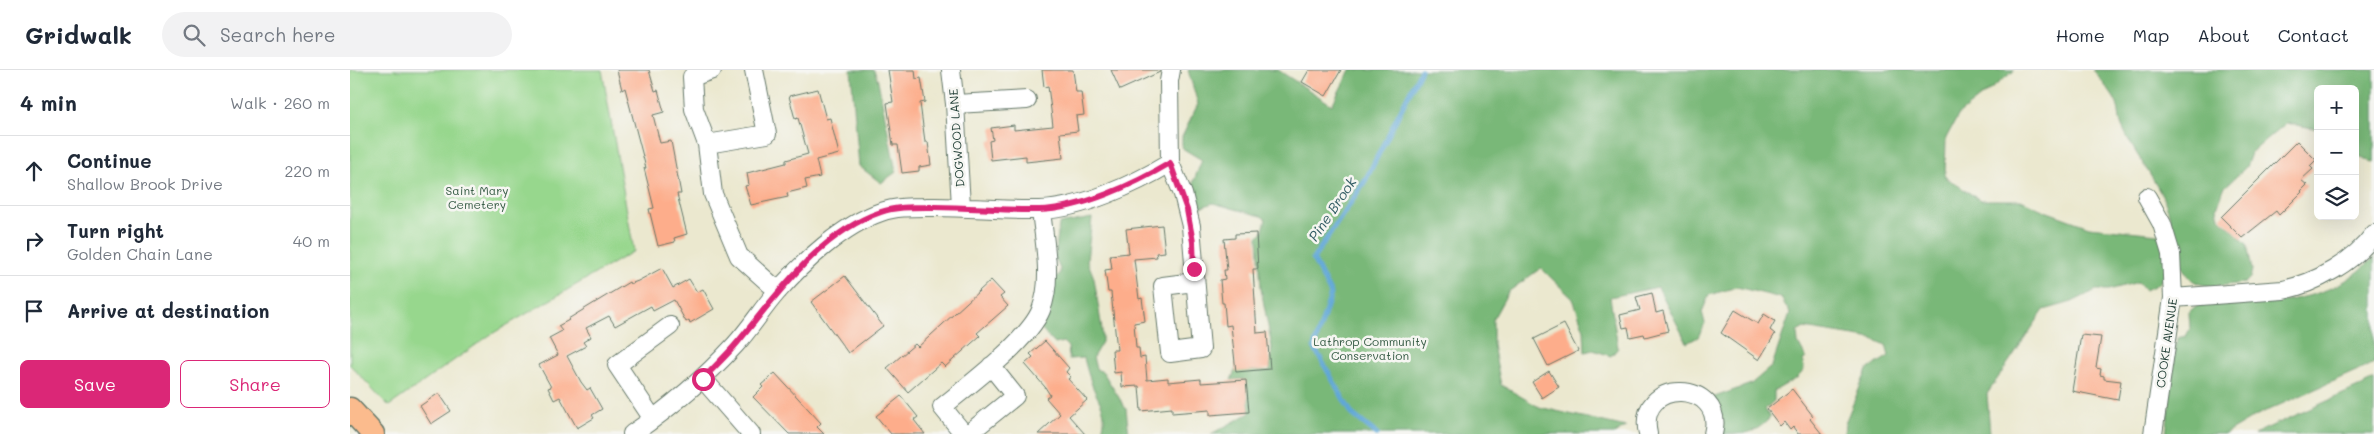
<!DOCTYPE html>
<meta charset="utf-8">
<style>
:root{--surface:#fff;--page:#f2f2f3;--text:#1f2937;--muted:#747a83;--line:#e0e1e3;--accent:#db2777}
body{margin:0;font-family:Mali,sans-serif;background:var(--page);color:var(--text)}
.controls{position:absolute;right:15px;top:15px;display:grid;overflow:hidden;border-radius:8px;box-shadow:0 5px 20px #0002}
.controls button{width:45px;height:45px;display:grid;place-items:center;padding:0;border:0;border-bottom:1px solid var(--line);background:var(--surface);color:var(--text);font:25px sans-serif}
.stop{position:absolute;width:15px;height:15px;margin:-11px;border:4px solid #db2777;border-radius:50%;background:#fff}
.stop.end{background:#db2777;border-color:#fff;box-shadow:0 1px 5px #0008}
.list{margin:0;padding:0;list-style:none}
h2{display:flex;justify-content:space-between;align-items:center;height:65px;margin:0;padding:0 20px;font-size:21px}
h2 small{font-size:16px;font-weight:400;color:var(--muted)}
.list li{display:grid;grid-template-columns:32px 1fr auto;gap:15px;align-items:center;box-sizing:border-box;height:70px;padding:0 20px;border-top:1px solid var(--line)}
.list b{display:block;font-size:19px;white-space:nowrap}
.list p{margin:0;font-size:16px;white-space:nowrap;color:var(--muted)}
.list em{font-size:16px;font-style:normal;color:var(--muted)}
.actions{display:flex;gap:10px;padding:15px 20px}
.actions a{flex:1;padding:11px 0;border:1px solid var(--accent);border-radius:8px;text-align:center;font-size:18px;color:var(--accent)}
.actions .main{background:var(--accent);color:#fff}
.icon{flex:none;width:28px;height:28px;fill:none;stroke:currentColor;stroke-width:2;stroke-linecap:round;stroke-linejoin:round}
.map{position:relative;flex:none;width:2024px;height:364px;overflow:hidden}
header{display:flex;align-items:center;gap:30px;box-sizing:border-box;height:70px;padding:0 25px;background:var(--surface);border-bottom:1px solid var(--line)}
header strong{font-size:24px}
nav{display:flex;gap:28px;margin-inline-start:auto;font-size:18px}
.search{width:350px;height:45px;background:var(--page);display:flex;align-items:center;gap:12px;box-sizing:border-box;padding:0 18px;border-radius:28px;color:var(--muted);font-size:19px}
main{display:flex}
aside{flex:1;background:var(--surface)}
.map>svg:first-child{display:block}
.green{fill:#97d78d;stroke:#5b8a60}
.forest{fill:#79b878;stroke:#4c7a56}
.lines{fill:none;stroke-linecap:round;stroke-linejoin:round}
.stream{stroke:#61a7d7;stroke-width:5}
.building{fill:#fdad8b}
.minor-casing{stroke:#66796a;stroke-width:20}
.major-casing{stroke:#66796a;stroke-width:25}
.minor{stroke:#fff;stroke-width:18}
.major{stroke:#fbbb8d;stroke-width:22}
.route{stroke:#db2777;stroke-width:6}
.labels{text-anchor:middle;dominant-baseline:central;stroke-width:5;stroke-linejoin:round;paint-order:stroke}
.street-label{font-size:12px;fill:#1f3d34;stroke:#f6f6f2}
.park-label{font-size:12px;fill:#375c46;stroke:#f6f6f2}
.water-label{font-size:14px;font-style:italic;fill:#335d65;stroke:#f6f6f2}
</style>
<header>
<strong>Gridwalk</strong>
<div class="search"><svg class="icon" aria-label="search" viewBox="0 0 24 24"><circle cx="10" cy="10" r="6"/><path d="M15 15l6 6"/></svg>Search here</div>
<nav><a>Home</a><a>Map</a><a>About</a><a>Contact</a></nav>
</header>
<main>
<aside>
<h2>4 min<small>Walk · 260 m</small></h2>
<ul class="list">
<li><svg class="icon" aria-label="ahead" viewBox="0 0 24 24"><path d="M12 20V5M6 11l6-6 6 6"/></svg><div><b>Continue</b><p>Shallow Brook Drive</p></div><em>220 m</em></li>
<li><svg class="icon" aria-label="right" viewBox="0 0 24 24"><path d="M7 20v-9h11M14 6l5 5-5 5"/></svg><div><b>Turn right</b><p>Golden Chain Lane</p></div><em>40 m</em></li>
<li><svg class="icon" aria-label="arrive" viewBox="0 0 24 24"><path d="M6 21V4h12l-3 4 3 4H6"/></svg><div><b>Arrive at destination</b></div></li>
</ul>
<div class="actions"><a class="main">Save</a><a>Share</a></div>
</aside>
<div class="map">
<svg width="2024" height="364" viewBox="0 0 2024 364">
<rect width="100%" height="100%" fill="#f6f6f2"/>
<filter id="ink" filterUnits="userSpaceOnUse"><feTurbulence type="fractalNoise" baseFrequency=".02" numOctaves="2"/><feDisplacementMap in="SourceGraphic" scale="10" xChannelSelector="R" yChannelSelector="G"/><feConvolveMatrix kernelMatrix="1 2 1 2 8 2 1 2 1" color-interpolation-filters="sRGB"/></filter>
<filter id="wash" filterUnits="userSpaceOnUse"><feTurbulence type="fractalNoise" baseFrequency=".0096" numOctaves="4" result="noise"/><feDisplacementMap in="SourceGraphic" scale="20" xChannelSelector="R" yChannelSelector="G"/><feGaussianBlur stdDeviation="1.12" result="paint"/><feColorMatrix in="noise" values="0 0 0 0 0 0 0 0 0 0 0 0 0 0 0 0 0 1.4 0 .05"/><feComposite in="paint" operator="in"/></filter>
<g filter="url(#wash)">
<rect width="100%" height="100%" fill="#ebe8cf"/>
<path class="green" d="M 0,0 L 252,0 L 284,181 L 140,265 L 39,336 L 0,295 Z"/>
<path class="forest" d="M 501,0 L 524,0 L 528,11 L 546,102 L 531,113 L 509,96 Z
M 838,0 L 928,0 L 982,35 L 1000,0 L 1665,0 L 1609,44 L 1596,68 L 1595,107 L 1630,130 L 1671,130 L 1695,141 L 1739,157 L 1808,164 C 1814,176 1821,200 1810,212 C 1807,215 1800,218 1795,220 L 1788,212 L 1759,220 L 1746,220 L 1722,232 L 1694,240 L 1637,324 L 1640,364 L 1494,364 L 1495,353 L 1517,300 L 1539,286 L 1536,275 L 1523,269 L 1454,258 L 1447,262 L 1448,273 L 1456,288 L 1453,290 L 1454,300 L 1447,308 L 1424,321 L 1424,331 L 1415,339 L 1420,348 C 1404,364 1397,364 1373,364 L 1372,347 L 1362,328 L 1401,314 L 1422,296 L 1440,243 L 1431,228 L 1387,217 L 1359,225 L 1352,242 L 1355,253 L 1348,267 L 1337,273 L 1308,217 L 1260,227 L 1268,278 L 1261,286 L 1243,280 L 1235,282 L 1234,260 L 1223,229 L 1191,198 L 1158,222 L 1143,249 L 1143,275 L 1151,315 L 1189,337 L 1276,357 L 1264,364 L 861,364 L 900,343 L 898,322 L 894,323 L 893,309 L 881,310 L 886,299 L 920,301 L 922,277 L 911,219 L 908,167 L 913,161 L 916,149 L 911,146 L 863,133 L 846,139 L 841,118 L 852,90 L 832,78 L 832,67 L 848,34 Z
M 1743,0 L 2024,0 L 2024,92 L 2015,90 L 2005,83 L 2005,19 L 1968,19 L 1968,59 L 1936,53 L 1901,83 L 1896,97 L 1874,118 L 1867,138 L 1869,147 L 1897,174 L 1902,200 L 1900,208 L 1895,213 C 1880,214 1852,221 1840,208 C 1820,186 1826,154 1814,130 C 1802,104 1783,82 1772,56 C 1769,50 1770,41 1767,34 C 1765,27 1749,8 1743,0 Z
M 742,148 L 737,190 L 744,208 L 752,260 L 752,272 L 743,287 L 746,299 L 753,302 L 776,339 L 779,364 L 751,364 C 759,341 750,335 742,315 C 739,306 736,297 734,288 L 719,289 L 718,277 L 713,272 L 705,274 L 689,257 L 701,211 L 710,204 L 710,199 L 705,188 L 709,154 Z
M 2024,187 L 2024,293 L 1907,345 L 1875,364 L 1816,364 L 1827,268 L 1836,266 L 1840,259 L 1839,242 L 1847,235 C 1899,234 1959,237 2004,205 C 2011,200 2018,193 2024,187 Z
M 2024,310 L 2024,364 L 1904,364 Z"/>
<g class="lines">
<path class="stream" d="M 1027,364 L 1002,344 L 964,277 L 981,224 L 963,189 L 1015,111 L 1071,0"/>
</g>
<g id="blocks">
<path class="building" d="M 267,0 L 299,0 L 305,21 L 308,20 L 314,42 L 303,45 L 310,73 L 321,71 L 331,124 L 327,124 L 337,164 L 324,168 L 325,172 L 308,176 L 299,139 L 304,138 L 294,98 L 296,98 L 275,18 L 272,20 Z
M 538,0 L 565,0 L 566,9 L 571,8 L 575,32 L 570,33 L 575,72 L 578,72 L 581,95 L 569,97 L 569,101 L 552,103 L 548,75 L 543,75 L 537,33 L 543,32 Z
M 692,0 L 723,0 L 726,22 L 731,22 L 734,45 L 726,46 L 728,61 L 710,63 L 713,88 L 676,92 L 676,86 L 641,90 L 639,71 L 643,70 L 641,58 L 664,55 L 664,60 L 703,56 L 698,16 L 694,17 Z
M 761,0 L 810,0 L 810,2 L 770,20 Z
M 959,0 L 991,0 L 976,26 L 952,12 Z
M 468,19 L 476,49 L 480,48 L 489,84 L 466,90 L 470,107 L 455,110 L 457,118 L 437,123 L 438,127 L 401,135 L 395,116 L 399,115 L 397,103 L 436,93 L 436,90 L 458,84 L 448,48 L 445,49 L 439,26 Z
M 1947,71 L 1966,90 L 1960,96 L 1963,99 L 1951,110 L 1957,115 L 1951,121 L 1952,122 L 1929,145 L 1926,141 L 1892,168 L 1871,147 Z
M 812,155 L 815,182 L 806,183 L 807,187 L 784,189 L 789,229 L 792,228 L 795,251 L 784,253 L 786,278 L 789,278 L 790,288 L 795,287 L 797,310 L 818,308 L 818,312 L 851,309 L 851,313 L 896,310 L 899,342 L 860,345 L 860,340 L 822,343 L 822,338 L 791,341 L 789,316 L 772,317 L 771,302 L 764,303 L 762,280 L 767,280 L 761,222 L 758,222 L 755,200 L 762,199 L 760,185 L 779,183 L 776,159 Z
M 906,163 L 908,199 L 903,199 L 907,263 L 917,262 L 920,299 L 886,302 L 881,255 L 876,256 L 874,233 L 872,233 L 870,210 L 875,209 L 874,200 L 877,200 L 874,169 L 885,168 L 885,164 Z
M 312,198 L 323,218 L 339,209 L 347,222 L 353,219 L 364,239 L 340,253 L 339,250 L 336,252 L 324,230 L 303,241 L 301,236 L 265,256 L 259,246 L 236,258 L 241,267 L 233,272 L 236,276 L 217,286 L 231,312 L 237,320 L 240,318 L 252,339 L 242,345 L 244,348 L 227,358 L 210,327 L 204,330 L 198,318 L 201,317 L 189,295 L 208,285 L 199,268 L 212,261 L 208,256 L 219,250 L 218,249 L 279,212 L 280,214 L 288,211 Z
M 495,206 L 533,256 L 498,283 L 461,232 Z
M 641,210 L 654,224 L 650,227 L 658,236 L 627,263 L 630,266 L 595,297 L 591,293 L 558,322 L 537,298 L 565,274 L 568,277 Z
M 1302,223 L 1306,243 L 1313,241 L 1318,261 L 1295,267 L 1294,264 L 1280,267 L 1278,257 L 1273,258 L 1270,245 L 1290,240 L 1286,227 Z
M 1385,240 L 1408,254 L 1414,244 L 1425,251 L 1420,260 L 1425,264 L 1409,290 L 1371,263 Z
M 1214,254 L 1228,281 L 1198,296 L 1184,269 Z
M 1731,265 L 1751,267 L 1746,298 L 1751,299 L 1750,305 L 1754,306 L 1754,309 L 1771,311 L 1768,330 L 1722,321 Z
M 695,271 L 719,298 L 716,302 L 721,307 L 718,309 L 737,330 L 719,346 L 735,364 L 688,364 L 710,344 L 696,328 L 700,325 L 695,317 L 675,294 L 683,287 L 680,284 Z
M 1199,301 L 1209,317 L 1192,328 L 1182,312 Z
M 425,303 L 471,353 L 467,357 L 474,364 L 439,364 L 403,327 L 413,317 L 411,315 Z
M 1442,319 L 1463,346 L 1460,349 L 1472,364 L 1448,364 L 1443,357 L 1440,360 L 1434,352 L 1430,356 L 1417,339 Z
M 89,323 L 101,341 L 81,354 L 70,336 Z
M 551,326 L 568,347 L 564,350 L 575,364 L 541,364 L 526,346 Z"/>
</g>
</g>
<g filter="url(#ink)">
<use href="#blocks" fill-opacity="0" stroke="#66796a" stroke-width="1"/>
<g class="lines">
<g class="minor-casing">
<path id="minor" d="M 362,0 L 342,7 L 344,39 L 357,74 L 363,124 L 389,186 L 428,221
M 601,0 L 605,34 L 611,136
M 821,0 L 819,11 L 820,93 L 833,124 L 841,156 L 851,279 L 820,283 L 813,216 L 844,212
M 605,34 L 677,30
M 357,74 L 417,64 L 404,0
M 1797,127 L 1812,154 L 1821,184 L 1823,228 L 1803,364
M 1823,228 L 1933,220 C 1966,213 2004,192 2024,164
M 353,309 L 401,364
M 303,349 L 267,295 L 320,256
M 282,364 C 320,338 353,310 385,275 C 400,259 412,239 427,222 C 453,192 493,155 531,142 C 545,137 561,137 576,137 C 614,136 652,141 690,140 C 731,139 785,114 820,93
M 614,364 L 592,337 C 618,316 679,270 691,240 C 703,210 694,171 691,140
M 618,364 L 665,326 L 641,296
M 1298,364 C 1285,306 1377,310 1363,364"/>
</g>
<g class="major-casing">
<path id="major" d="M 0,339 L 23,364"/>
</g>
<use href="#minor" class="minor"/>
<use href="#major" class="major"/>
</g>
</g>
<g class="lines" filter="url(#ink)">
<path class="route" d="M 353,309 C 364,297 377,285 387,273 C 427,225 469,163 531,142 C 545,137 561,137 576,137 C 614,136 652,141 689,140 C 731,139 785,114 820,93 L 837,140 L 843,172 L 844,199"/>
</g>
<g class="labels">
<g class="street-label">
<text transform="translate(606 68) rotate(-94)">DOGWOOD LANE</text>
<text transform="translate(1816 273) rotate(-82)">COOKE AVENUE</text>
</g>
<g class="park-label">
<text x="127" y="120">Saint Mary<tspan x="127" dy="14">Cemetery</tspan></text>
<text x="1020" y="271">Lathrop Community<tspan x="1020" dy="14">Conservation</tspan></text>
</g>
<g class="water-label">
<text transform="translate(982 139) rotate(-56)">Pine Brook</text>
</g>
</g>
</svg>
<div class="controls">
<button>+</button>
<button>−</button>
<button><svg class="icon" aria-label="layers" viewBox="0 0 24 24"><path d="M12 4l9 5-9 5-9-5zM3 14l9 5 9-5"/></svg></button>
</div>
<div class="stop" style="left:353px;top:309px"></div>
<div class="stop end" style="left:844px;top:199px"></div>
</div>
</main>
